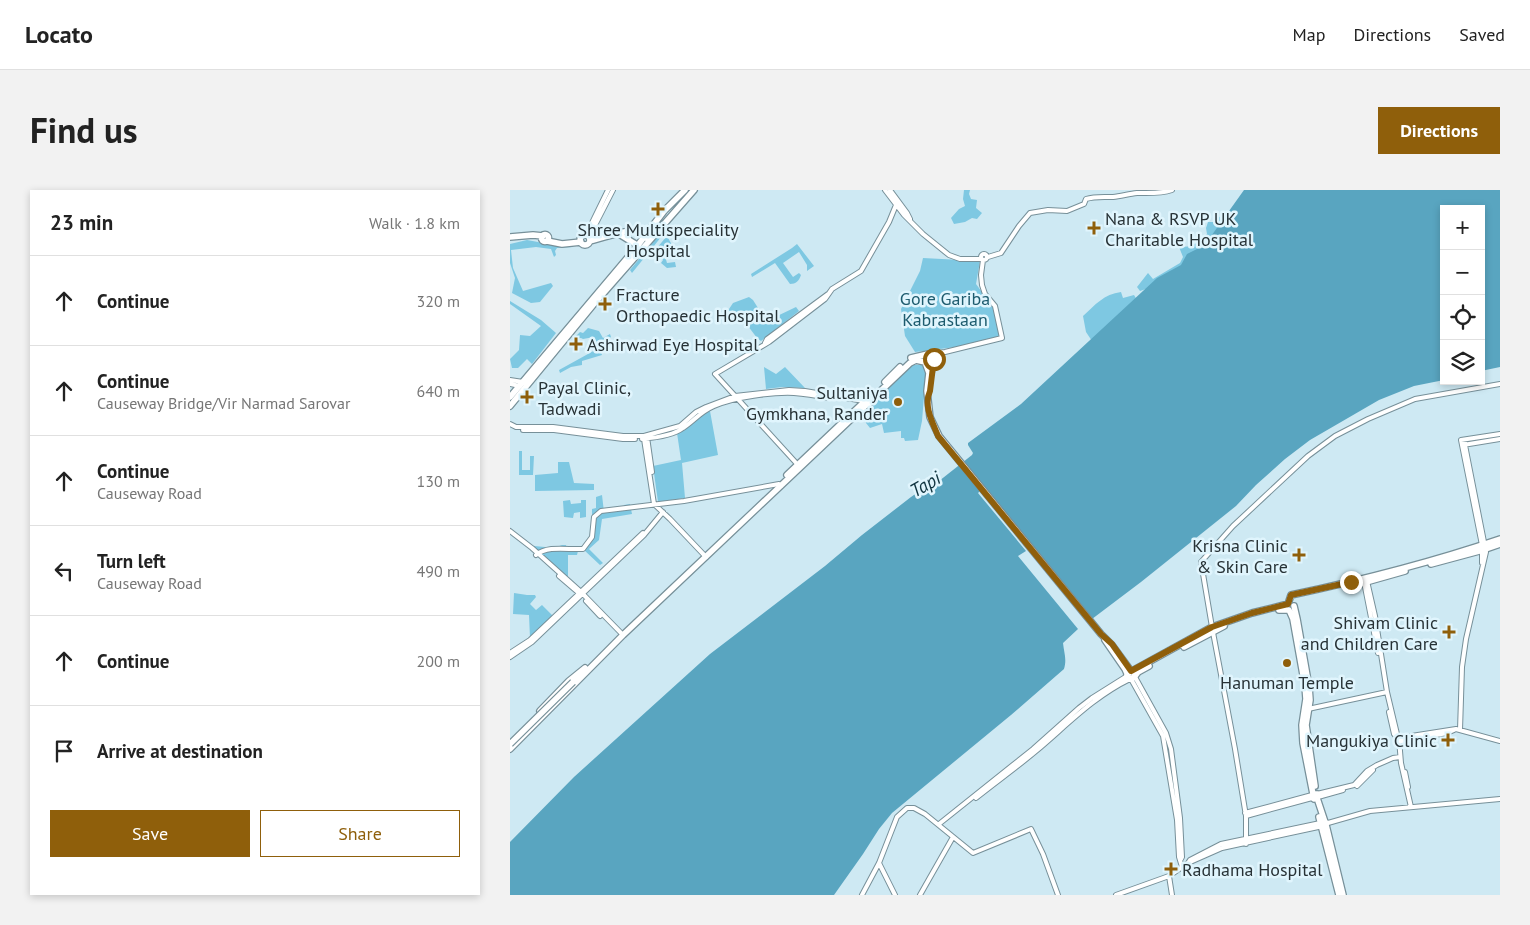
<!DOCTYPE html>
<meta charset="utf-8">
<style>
:root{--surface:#fff;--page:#f2f2f2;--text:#222;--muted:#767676;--line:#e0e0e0;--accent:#8f5f0b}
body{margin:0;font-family:"PT Sans",sans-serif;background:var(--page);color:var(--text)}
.controls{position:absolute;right:15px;top:15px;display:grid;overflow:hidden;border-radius:0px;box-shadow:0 2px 8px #0003}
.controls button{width:45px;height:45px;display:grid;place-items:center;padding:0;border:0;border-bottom:1px solid var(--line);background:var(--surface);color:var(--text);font:25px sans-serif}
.stop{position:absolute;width:15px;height:15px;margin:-11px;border:4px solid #8f5f0b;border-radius:50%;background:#fff}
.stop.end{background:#8f5f0b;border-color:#fff;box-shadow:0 1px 5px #0008}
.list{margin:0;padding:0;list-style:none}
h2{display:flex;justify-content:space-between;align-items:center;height:65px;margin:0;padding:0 20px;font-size:21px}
h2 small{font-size:16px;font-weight:400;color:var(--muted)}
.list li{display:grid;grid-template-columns:32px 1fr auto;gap:15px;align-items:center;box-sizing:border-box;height:90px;padding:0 20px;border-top:1px solid var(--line)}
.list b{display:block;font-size:19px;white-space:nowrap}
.list p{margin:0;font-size:16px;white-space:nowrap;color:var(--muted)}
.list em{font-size:16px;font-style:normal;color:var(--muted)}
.actions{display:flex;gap:10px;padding:15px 20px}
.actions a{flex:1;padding:11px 0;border:1px solid var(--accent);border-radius:0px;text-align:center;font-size:18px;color:var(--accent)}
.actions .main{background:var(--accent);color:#fff}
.icon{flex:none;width:28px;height:28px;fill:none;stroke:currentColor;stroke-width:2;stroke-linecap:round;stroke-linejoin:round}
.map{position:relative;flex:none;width:990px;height:705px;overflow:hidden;border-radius:0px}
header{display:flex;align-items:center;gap:30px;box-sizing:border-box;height:70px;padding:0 25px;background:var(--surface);border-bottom:1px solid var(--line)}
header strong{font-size:24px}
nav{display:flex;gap:28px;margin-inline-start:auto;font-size:18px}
.intro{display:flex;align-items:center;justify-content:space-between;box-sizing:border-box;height:120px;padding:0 30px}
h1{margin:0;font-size:35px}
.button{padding:12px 22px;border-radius:0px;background:var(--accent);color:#fff;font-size:18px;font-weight:700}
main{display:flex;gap:30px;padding:0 30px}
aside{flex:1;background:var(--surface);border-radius:0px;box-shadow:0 2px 8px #0003}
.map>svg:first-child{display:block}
.green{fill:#7ec8e2}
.water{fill:#59a5c0}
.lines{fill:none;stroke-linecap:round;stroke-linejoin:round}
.minor-casing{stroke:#779099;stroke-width:6}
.major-casing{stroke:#779099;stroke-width:8}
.minor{stroke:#fff;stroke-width:4}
.major{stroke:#fff;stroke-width:5.5}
.major-bridge-casing{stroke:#779099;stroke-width:8;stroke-linecap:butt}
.major-bridge{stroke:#fff;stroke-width:5.5}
.route{stroke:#8f5f0b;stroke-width:6}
.poi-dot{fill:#8f5f0b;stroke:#e0f5fd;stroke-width:2}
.labels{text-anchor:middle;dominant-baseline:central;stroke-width:5;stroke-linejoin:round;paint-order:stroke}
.poi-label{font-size:18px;fill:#273236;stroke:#e0f5fd;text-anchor:start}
.park-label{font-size:18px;fill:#1d5b6e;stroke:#e0f5fd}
.water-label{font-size:19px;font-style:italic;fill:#103440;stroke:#e0f5fd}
</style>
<header>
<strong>Locato</strong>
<nav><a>Map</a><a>Directions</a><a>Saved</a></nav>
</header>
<div class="intro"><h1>Find us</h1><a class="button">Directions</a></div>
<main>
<aside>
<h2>23 min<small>Walk · 1.8 km</small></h2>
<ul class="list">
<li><svg class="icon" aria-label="ahead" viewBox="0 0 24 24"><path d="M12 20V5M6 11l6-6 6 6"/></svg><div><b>Continue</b></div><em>320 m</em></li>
<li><svg class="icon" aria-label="ahead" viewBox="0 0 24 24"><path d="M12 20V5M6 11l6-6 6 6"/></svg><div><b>Continue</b><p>Causeway Bridge/Vir Narmad Sarovar</p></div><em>640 m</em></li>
<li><svg class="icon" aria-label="ahead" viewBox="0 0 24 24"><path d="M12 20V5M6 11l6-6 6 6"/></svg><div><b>Continue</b><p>Causeway Road</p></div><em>130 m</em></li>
<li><svg class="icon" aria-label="left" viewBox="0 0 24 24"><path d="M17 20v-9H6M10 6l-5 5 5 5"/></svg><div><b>Turn left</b><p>Causeway Road</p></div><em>490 m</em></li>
<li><svg class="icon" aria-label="ahead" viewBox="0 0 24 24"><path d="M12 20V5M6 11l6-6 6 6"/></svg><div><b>Continue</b></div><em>200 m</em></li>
<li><svg class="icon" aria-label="arrive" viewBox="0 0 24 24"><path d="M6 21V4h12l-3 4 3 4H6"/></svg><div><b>Arrive at destination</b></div></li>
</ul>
<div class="actions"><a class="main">Save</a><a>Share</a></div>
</aside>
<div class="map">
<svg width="990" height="705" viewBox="0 0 990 705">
<rect width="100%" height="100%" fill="#cee9f3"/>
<path class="green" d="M 454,0 L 460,0 L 459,4 L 461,9 L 467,10 L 466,18 L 472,23 L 467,29 L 462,28 L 455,32 L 444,34 L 441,28 L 449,19 L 455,16 L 453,9 Z
M 713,23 L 712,33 L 673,81 L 648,95 L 630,101 L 627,97 L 638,83 L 643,89 L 670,73 L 673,67 L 669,57 C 683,57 687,54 697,44 L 696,38 L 698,32 L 705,32 Z
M 154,39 L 156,41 L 122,83 L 120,80 Z
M 157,46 L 162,55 L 163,64 L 155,66 L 157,73 L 165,72 L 166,77 L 157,78 L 151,73 L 153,70 L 152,68 L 147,72 L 145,70 L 149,63 L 146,59 Z
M 17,50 L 50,56 L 63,55 L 63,57 L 47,58 L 45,61 L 46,65 L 44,67 L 41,59 L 26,57 L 1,60 L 3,78 L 13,101 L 41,93 L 43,96 L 30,112 L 21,113 L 2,103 L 5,88 L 0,73 L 0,54 Z
M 287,54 L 304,76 L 297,81 L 297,75 L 289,62 L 273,73 L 283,87 L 289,83 L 291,85 C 289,91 286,94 280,94 L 265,73 L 242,87 L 241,84 L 282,58 Z
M 413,68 L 470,71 L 466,94 L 483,117 L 490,146 L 446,157 L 405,162 L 395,146 L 391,119 L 410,81 Z
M 611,102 L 613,108 L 624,105 L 627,110 L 582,151 L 576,142 L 573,126 C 585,115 594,104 611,102 Z
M 239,107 L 243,110 L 248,118 L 244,124 L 248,128 L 259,122 L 263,128 L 286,117 L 289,121 L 251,151 L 247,148 L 235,132 L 221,130 L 219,119 L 223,113 Z
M 0,111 L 31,130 L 46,143 L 22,174 L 17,169 L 8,178 L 2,178 L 0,169 L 9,160 L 10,145 L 20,146 L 31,136 L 0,114 Z
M 78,138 L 89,141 L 93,148 L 100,144 L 101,147 L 88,155 L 84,147 L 73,149 L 71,148 L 63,149 L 70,142 L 73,143 Z
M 87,159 L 89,163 L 91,162 L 92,165 L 72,171 L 72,175 L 61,177 L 50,183 L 49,180 Z
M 402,175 L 412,175 L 416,181 L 412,231 L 408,250 L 395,251 L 394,248 L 391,248 L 391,241 L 374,243 L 372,234 L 360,238 L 356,233 L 353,221 Z
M 254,177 L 266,184 L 275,177 L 295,198 L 272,197 L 256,199 Z
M 200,221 L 208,265 L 172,273 L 175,308 L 148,312 L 143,276 L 171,270 L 167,243 C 180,238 187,226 200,221 Z
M 9,261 L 12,261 L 12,280 L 20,280 L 20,266 L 24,266 L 23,285 L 9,285 Z
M 48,272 L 59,272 L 64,293 L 84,294 L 84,300 L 25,301 L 25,285 L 48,283 Z
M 92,305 L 94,322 L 115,319 L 114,315 L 120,314 L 122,324 L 92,329 L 89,350 L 79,359 L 93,373 L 90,375 L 74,360 L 84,348 L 85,329 L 82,326 L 82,319 L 86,318 L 86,307 Z
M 60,310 L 61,314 L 71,313 L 71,310 L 76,310 L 76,327 L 70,328 L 70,322 L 64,323 L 63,328 L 54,327 L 53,311 Z
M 52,355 L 56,355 L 57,358 L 60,356 L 65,358 L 68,361 L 67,365 L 58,365 L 58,386 L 54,386 L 24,359 L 24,356 L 35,357 L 36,361 Z
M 4,403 L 17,405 L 25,405 L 26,407 L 20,414 L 26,420 L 32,415 L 42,425 L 42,428 L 20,448 L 19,425 L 3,424 Z"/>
<path class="water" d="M 734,0 L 990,0 L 990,177 L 971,181 L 971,19 L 934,19 L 934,190 L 904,196 L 869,210 L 800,250 L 775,269 L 746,295 L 726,316 L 631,392 L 582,429 L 473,298 L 468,303 L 516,361 L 508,366 L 568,439 L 553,453 C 554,463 557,469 554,479 L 501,525 L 382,623 L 369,639 L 353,664 L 324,705 L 0,705 L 0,652 L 64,587 L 200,464 L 315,376 L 352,345 L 401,307 L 414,298 L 424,295 L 462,265 L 463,263 L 458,255 L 458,253 L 511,214 L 647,88 L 671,75 L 677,64 L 691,57 L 699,49 Z"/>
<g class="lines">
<g class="minor-casing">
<path id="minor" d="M 375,0 L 394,25 L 413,44 L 439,65 L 450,69 L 472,69
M 380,0 L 397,23 L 400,29
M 74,45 L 78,41 L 98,0
M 79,47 L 103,0
M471 67a3 3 0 1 1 6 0a3 3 0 1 1-6 0Z
M 478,67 L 491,63 L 509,36 L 520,23 L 538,20 L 557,21 L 574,14 L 576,9 C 585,6 594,7 603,7 C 611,6 619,4 627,3 C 639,3 650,4 662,0
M 255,153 L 257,149 L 318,104
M 418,164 L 435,162 L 492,148 L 485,116 L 475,104 L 472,95 L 471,85 L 473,70
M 0,190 L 13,192
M 0,194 L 10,196
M 0,234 L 6,237 L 43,237 L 113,246 L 134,246 L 170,236 L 186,222 L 196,217 L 225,206 L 279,200 L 295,201 L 354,211
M 13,240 L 44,240 L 113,249 L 125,249
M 137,247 L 142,282
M 132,249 C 143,248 164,245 173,238 C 185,230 190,222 204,216 C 224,207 263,202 284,203 C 296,204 308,206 319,208
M 134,249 L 144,314 L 160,329 L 196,367
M 953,255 L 990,249
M 288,275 L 205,184 L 259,152 L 315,109 L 322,99 L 351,81 L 379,32 L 386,15
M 0,341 L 22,358 L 71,402 L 113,445
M 26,365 C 38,355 58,360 73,359 L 82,347 L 84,327 L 91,321 L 174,311 L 269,294 L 271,296
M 972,373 L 972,355 L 951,250 L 990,244
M 49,386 L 70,404
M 857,391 L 865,426 L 877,502 L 887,544 L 889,547 L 895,547 L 946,539 L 990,551
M 854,392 L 868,463
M 76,411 L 90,426
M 0,463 L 20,450 L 133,343
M 0,467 L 22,452 L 134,345 L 153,322
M 625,487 L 656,543 L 661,559 L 670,628 L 672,667 L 671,669
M 621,489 L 653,546 L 667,630 L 669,667 L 672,677
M 798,519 L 877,502
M 879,522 L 884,544 L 889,550 L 893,551 L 937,543 L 944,540
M 950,540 L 952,477 L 956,449 L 976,362 L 954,250
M 889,549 L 891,573 L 901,617
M 895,582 L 898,597
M 847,596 L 863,580
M 807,604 L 844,595 L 857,581 L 867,575 L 883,568 L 890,567
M 808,607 L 833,600
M 466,608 C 486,592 507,577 526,561 C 557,535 583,507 620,489
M 735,623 L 802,605
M 736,626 L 802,608
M 429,634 L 523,559 L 569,518 L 582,508 L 617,486
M 736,654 L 736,626 L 725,559 L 702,437 L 691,372 L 723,336 L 798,266 L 825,246 L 858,229 L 905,209 L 990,194
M 369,673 L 385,705
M 678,673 L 680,670 L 711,654 L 815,632 L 818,633 L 860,621 L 990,609
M 352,705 L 369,673 L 387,627 L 397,618 L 404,618 L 415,624 L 463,663 L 521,639 L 533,664 L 548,705
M 410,705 L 443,647
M 606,705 L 659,686
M 662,705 L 659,686 L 678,673 L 712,658 L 813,636"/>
</g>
<g class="major-casing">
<path id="major" d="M 109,44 L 127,55
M31.5 48a3.5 3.5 0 1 1 7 0a3.5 3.5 0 1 1-7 0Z
M70 50a5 5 0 1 1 10 0a5 5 0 1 1-10 0Z
M 0,47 L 23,45 L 33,46
M 37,51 L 52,54 L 71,52
M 80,51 C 89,49 123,37 131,42 C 132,43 135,47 136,48
M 401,168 L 418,164
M 421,183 L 423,171
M 375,192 L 390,177
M 0,207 L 125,59 L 154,21 L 175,0
M354 212a3 3 0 1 1 6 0a3 3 0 1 1-6 0Z
M 359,212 L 400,173 L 406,170 L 415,172 L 419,183 L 417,201 L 419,219 L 420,227 L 429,246 L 591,444 L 602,455 L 621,481
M 0,216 L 83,115 L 184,0
M 277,285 L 352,214
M 921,374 L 973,360 L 990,354
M 842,396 L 895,381
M 784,416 L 787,429 L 799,497 L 800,510 L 796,535 L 805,596
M 769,420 L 779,420 L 783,429 L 795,496 L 796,509 L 792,535 L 793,553 L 803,604 L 802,607 L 804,609 L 807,608 L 807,604 L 803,604
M 595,450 L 615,479 L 619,488 L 622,489 L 625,485 L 624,482 L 621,481 L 617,485
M 674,457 L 714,436
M 622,481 L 702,437 L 742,423 L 778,414 L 781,405 C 852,390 922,372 990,349
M 625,486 L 628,482 L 639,476
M 30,521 L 59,491 L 75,478
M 0,559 L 113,445 L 356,215
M 807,608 L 816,635 L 833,705
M 809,627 L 829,705"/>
</g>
<use href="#minor" class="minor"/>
<use href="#major" class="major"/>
<g class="major-bridge-casing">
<path id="major-bridge" d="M 0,554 L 63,492"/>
</g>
<use href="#major-bridge" class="major-bridge"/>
</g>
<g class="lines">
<path class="route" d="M 424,169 L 420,201 C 413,216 423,233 428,246 L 591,444 L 602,454 L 621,481 L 702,437 L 742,423 L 778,414 L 781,405 L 841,392"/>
</g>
<g class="poi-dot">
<path d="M145.5 11.5h5v5h5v5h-5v5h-5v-5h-5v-5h5z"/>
<path d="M581.5 30.5h5v5h5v5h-5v5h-5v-5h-5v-5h5z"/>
<path d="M92.5 106.5h5v5h5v5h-5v5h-5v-5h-5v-5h5z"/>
<path d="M63.5 146.5h5v5h5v5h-5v5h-5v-5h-5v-5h5z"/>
<path d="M14.5 199.5h5v5h5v5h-5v5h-5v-5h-5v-5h5z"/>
<circle cx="388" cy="212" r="5"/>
<path d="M786.5 357.5h5v5h5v5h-5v5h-5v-5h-5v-5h5z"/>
<path d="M936.5 434.5h5v5h5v5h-5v5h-5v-5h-5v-5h5z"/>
<circle cx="777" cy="473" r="5"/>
<path d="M935.5 542.5h5v5h5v5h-5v5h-5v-5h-5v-5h5z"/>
<path d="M658.5 671.5h5v5h5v5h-5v5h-5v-5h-5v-5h5z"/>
</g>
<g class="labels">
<g class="poi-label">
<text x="595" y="28">Nana &amp; RSVP UK<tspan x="595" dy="21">Charitable Hospital</tspan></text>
<text x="148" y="39" text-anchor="middle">Shree Multispeciality<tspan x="148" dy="21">Hospital</tspan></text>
<text x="106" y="104">Fracture<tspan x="106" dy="21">Orthopaedic Hospital</tspan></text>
<text x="77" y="154">Ashirwad Eye Hospital</text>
<text x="28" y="197">Payal Clinic,<tspan x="28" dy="21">Tadwadi</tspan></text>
<text x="378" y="202" text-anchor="end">Sultaniya<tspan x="378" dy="21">Gymkhana, Rander</tspan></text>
<text x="778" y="355" text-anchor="end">Krisna Clinic<tspan x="778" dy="21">&amp; Skin Care</tspan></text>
<text x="928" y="432" text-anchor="end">Shivam Clinic<tspan x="928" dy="21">and Children Care</tspan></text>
<text x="777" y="492" text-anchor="middle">Hanuman Temple</text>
<text x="927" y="550" text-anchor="end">Mangukiya Clinic</text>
<text x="672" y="679">Radhama Hospital</text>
</g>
<g class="park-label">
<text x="435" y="108">Gore Gariba<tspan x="435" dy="21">Kabrastaan</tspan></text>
</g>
<g class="water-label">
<text transform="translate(415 294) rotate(-30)">Tapi</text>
</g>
</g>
</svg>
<div class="controls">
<button>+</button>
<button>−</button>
<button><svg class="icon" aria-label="locate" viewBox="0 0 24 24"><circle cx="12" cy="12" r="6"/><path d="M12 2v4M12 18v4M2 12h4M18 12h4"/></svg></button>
<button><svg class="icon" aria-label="layers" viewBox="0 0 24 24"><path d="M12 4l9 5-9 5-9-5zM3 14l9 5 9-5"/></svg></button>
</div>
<div class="stop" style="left:424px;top:169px"></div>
<div class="stop end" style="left:841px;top:392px"></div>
</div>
</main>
